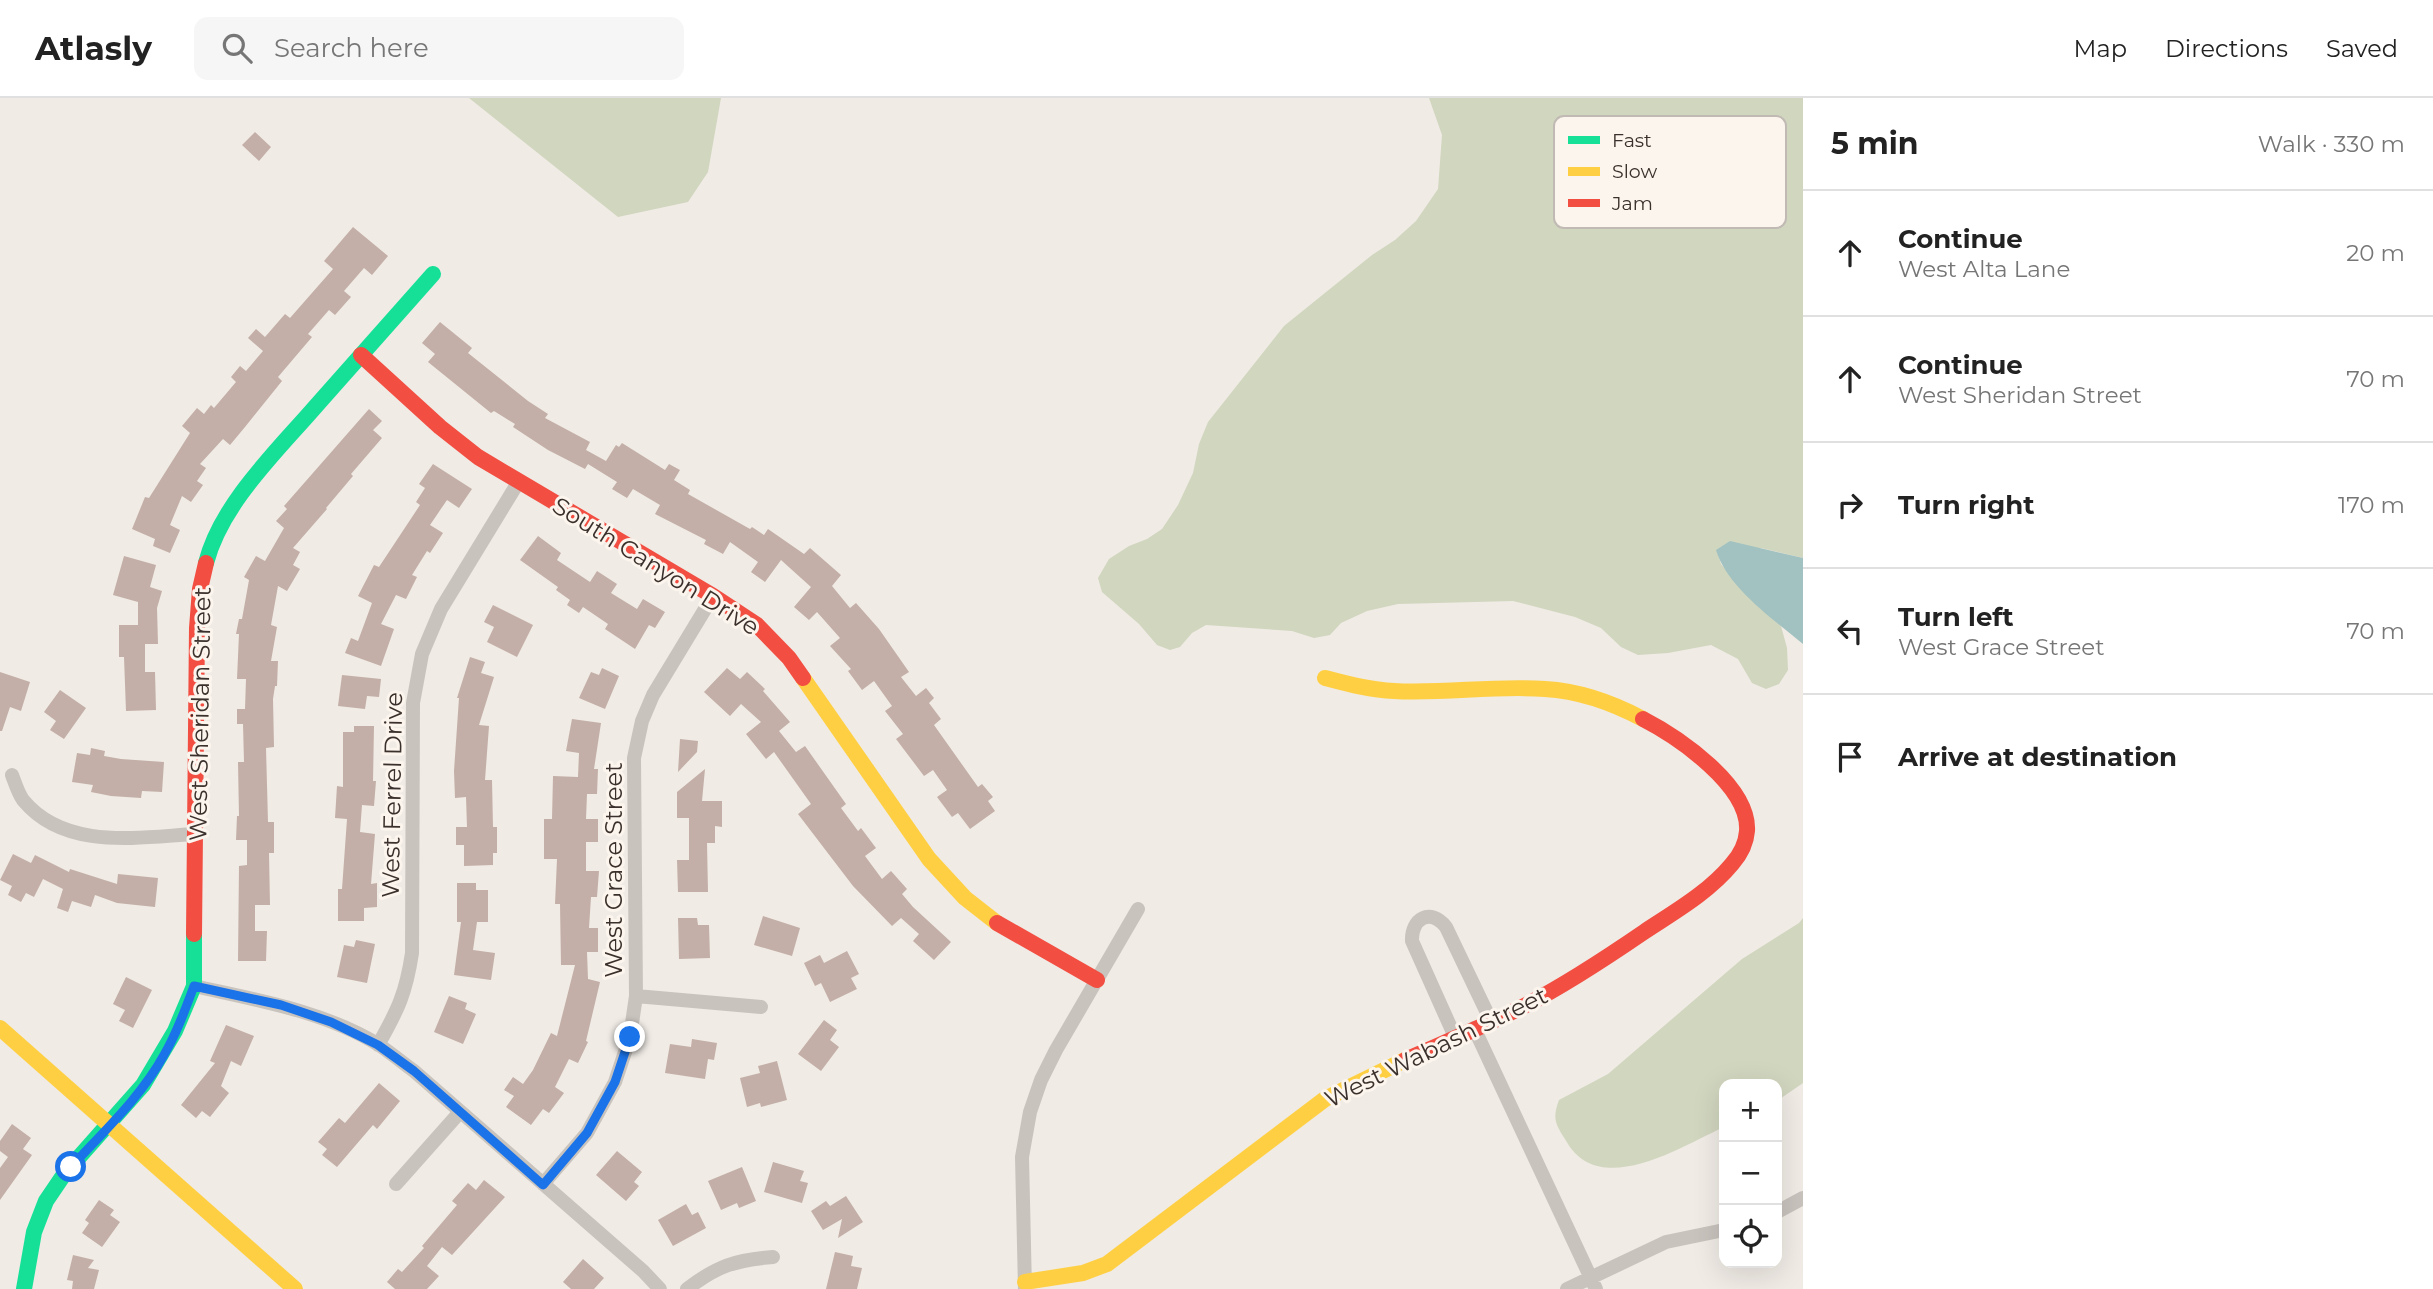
<!DOCTYPE html>
<meta charset="utf-8">
<style>
:root{--surface:#fff;--page:#f6f6f6;--text:#222;--muted:#767676;--line:#e0e0e0}
body{margin:0;font-family:Montserrat,sans-serif;background:var(--page);color:var(--text)}
.controls{position:absolute;right:21px;bottom:21px;display:grid;overflow:hidden;border-radius:14px;box-shadow:0 7px 28px #0002}
.controls button{width:63px;height:63px;display:grid;place-items:center;padding:0;border:0;border-bottom:2px solid var(--line);background:var(--surface);color:var(--text);font:35px sans-serif}
.stop{position:absolute;width:21px;height:21px;margin:-16px;border:5px solid #1a73e8;border-radius:50%;background:#fff}
.stop.end{background:#1a73e8;border-color:#fff;box-shadow:0 2px 7px #0008}
.list{margin:0;padding:0;list-style:none}
h2{display:flex;justify-content:space-between;align-items:center;height:91px;margin:0;padding:0 28px;font-size:30px}
h2 small{font-size:23px;font-weight:400;color:var(--muted)}
.list li{display:grid;grid-template-columns:46px 1fr auto;gap:21px;align-items:center;box-sizing:border-box;height:126px;padding:0 28px;border-top:2px solid var(--line)}
.list b{display:block;font-size:26px;white-space:nowrap}
.list p{margin:0;font-size:23px;white-space:nowrap;color:var(--muted)}
.list em{font-size:23px;font-style:normal;color:var(--muted)}
.icon{flex:none;width:38px;height:38px;fill:none;stroke:currentColor;stroke-width:2;stroke-linecap:round;stroke-linejoin:round}
.map{position:relative;flex:none;width:1803px;height:1191px;overflow:hidden}
header{display:flex;align-items:center;gap:42px;box-sizing:border-box;height:98px;padding:0 35px;background:var(--surface);border-bottom:2px solid var(--line)}
header strong{font-size:33px}
nav{display:flex;gap:38px;margin-inline-start:auto;font-size:24px}
.search{width:490px;height:63px;background:var(--page);display:flex;align-items:center;gap:18px;box-sizing:border-box;padding:0 24px;border-radius:14px;color:var(--muted);font-size:26px}
main{display:flex}
aside{flex:1;background:var(--surface)}
.map>svg:first-child{display:block}
.green{fill:#d1d6bf}
.water{fill:#a1c2c1}
.building{fill:#c3afa7}
.lines{fill:none;stroke-linecap:round;stroke-linejoin:round}
.street{stroke:#c9c3be;stroke-width:14}
.fast{stroke:#16e098;stroke-width:16}
.slow{stroke:#ffcf43;stroke-width:16}
.jam{stroke:#f24e42;stroke-width:16}
.route{stroke:#1a73e8;stroke-width:9}
.labels{text-anchor:middle;dominant-baseline:central;stroke-width:6;stroke-linejoin:round;paint-order:stroke}
.street-label{font-size:24px;fill:#3b302b;stroke:#fbf5ee}
.key{fill:#fbf5ee;stroke:#c1bab4;stroke-width:2}
.key-label{font-size:19px;fill:#3b302b}
</style>
<header>
<strong>Atlasly</strong>
<div class="search"><svg class="icon" aria-label="search" viewBox="0 0 24 24"><circle cx="10" cy="10" r="6"/><path d="M15 15l6 6"/></svg>Search here</div>
<nav><a>Map</a><a>Directions</a><a>Saved</a></nav>
</header>
<main>
<div class="map">
<svg width="1803" height="1191" viewBox="0 0 1803 1191">
<rect width="100%" height="100%" fill="#f0ebe5"/>
<path class="green" d="M 469,0 L 721,0 L 708,74 L 688,104 L 618,119 Z
M 1429,0 L 1803,0 L 1803,460 L 1761,450 L 1717,453 L 1721,466 L 1757,507 L 1781,528 L 1787,550 L 1788,572 L 1779,586 L 1766,591 L 1752,585 L 1738,561 L 1711,547 L 1668,555 L 1638,557 L 1621,549 L 1601,530 L 1575,519 L 1513,503 L 1398,506 L 1367,513 L 1341,525 L 1330,537 L 1314,540 L 1292,533 L 1206,527 L 1192,535 L 1180,549 L 1170,552 L 1157,547 L 1139,526 L 1102,494 L 1098,480 L 1109,461 L 1129,448 L 1147,441 L 1162,431 L 1178,407 L 1193,375 L 1199,346 L 1208,324 L 1284,228 L 1372,157 L 1395,142 L 1416,123 L 1438,91 L 1442,37 Z
M 1803,820 L 1803,985 L 1777,1003 L 1777,986 L 1724,986 L 1724,1029 C 1682,1048 1602,1100 1568,1046 C 1557,1028 1551,1023 1559,1002 L 1608,976 L 1742,861 L 1799,825 Z"/>
<path class="water" d="M 1730,443 L 1803,460 L 1803,546 C 1774,522 1727,489 1716,452 Z"/>
<path class="building" d="M 255,34 L 271,49 L 259,63 L 242,47 Z
M 353,129 L 388,158 L 372,177 L 364,170 L 344,193 L 351,199 L 335,217 L 329,212 L 308,236 L 312,239 L 278,279 L 282,283 L 245,329 L 230,347 L 223,341 L 200,366 L 206,370 L 197,383 L 203,387 L 191,404 L 182,398 L 170,427 L 180,432 L 170,455 L 153,448 L 155,441 L 132,431 L 145,399 L 149,400 L 190,335 L 182,328 L 197,310 L 204,316 L 211,307 L 214,310 L 236,284 L 231,279 L 240,268 L 246,273 L 263,253 L 248,240 L 256,231 L 265,239 L 285,216 L 290,220 L 333,171 L 324,163 Z
M 440,224 L 472,250 L 468,255 L 528,303 L 548,316 L 545,320 L 590,344 L 586,352 L 606,363 L 616,347 L 619,349 L 622,345 L 665,372 L 669,366 L 680,372 L 674,382 L 690,392 L 688,396 L 750,431 L 752,429 L 764,437 L 768,431 L 804,456 L 810,450 L 841,477 L 832,488 L 850,510 L 856,505 L 879,531 L 909,574 L 901,579 L 916,598 L 926,590 L 934,600 L 929,605 L 941,621 L 934,627 L 978,689 L 982,686 L 993,699 L 988,703 L 995,713 L 970,731 L 958,715 L 952,719 L 937,699 L 947,692 L 933,672 L 924,678 L 896,641 L 903,636 L 885,613 L 892,608 L 874,583 L 862,592 L 848,573 L 851,571 L 830,548 L 840,540 L 817,514 L 809,522 L 794,509 L 811,489 L 781,462 L 765,484 L 751,474 L 758,464 L 730,444 L 723,456 L 704,446 L 706,442 L 655,416 L 660,407 L 633,391 L 627,400 L 612,391 L 617,384 L 588,366 L 585,371 L 548,352 L 513,329 L 515,326 L 494,313 L 491,315 L 428,264 L 435,256 L 422,245 Z
M 369,311 L 382,323 L 373,332 L 382,340 L 351,376 L 353,378 L 326,410 L 327,411 L 293,450 L 300,454 L 293,467 L 300,471 L 287,493 L 278,488 L 271,527 L 277,529 L 271,563 L 278,563 L 277,588 L 275,588 L 273,601 L 274,649 L 266,650 L 268,724 L 274,724 L 274,755 L 269,755 L 270,807 L 255,807 L 255,833 L 267,833 L 266,863 L 238,863 L 239,768 L 247,767 L 247,742 L 236,742 L 237,718 L 239,718 L 238,664 L 244,664 L 243,626 L 237,626 L 237,611 L 245,611 L 246,581 L 237,581 L 239,536 L 236,536 L 239,521 L 242,521 L 249,482 L 244,479 L 256,458 L 265,463 L 284,430 L 276,423 L 287,411 L 284,408 Z
M 433,366 L 472,391 L 459,410 L 447,402 L 430,427 L 443,435 L 430,455 L 427,453 L 412,477 L 417,479 L 406,501 L 396,497 L 381,526 L 394,531 L 381,568 L 345,555 L 351,540 L 358,543 L 372,505 L 358,498 L 374,467 L 379,469 L 420,407 L 416,404 L 425,390 L 419,386 Z
M 538,438 L 561,455 L 557,462 L 590,484 L 597,473 L 617,486 L 611,495 L 637,511 L 643,501 L 665,514 L 655,530 L 649,527 L 635,551 L 605,531 L 608,526 L 583,509 L 579,515 L 567,507 L 570,502 L 556,492 L 558,489 L 520,462 Z
M 124,458 L 156,467 L 150,489 L 162,493 L 157,510 L 158,546 L 145,546 L 145,574 L 155,574 L 156,612 L 126,613 L 124,559 L 119,559 L 119,527 L 138,527 L 138,504 L 113,497 Z
M 493,507 L 533,527 L 517,559 L 487,544 L 494,529 L 484,524 Z
M 470,559 L 485,564 L 481,575 L 494,579 L 479,627 L 489,628 L 485,682 L 492,682 L 493,729 L 497,729 L 497,755 L 493,755 L 493,767 L 464,768 L 464,747 L 456,747 L 456,729 L 467,729 L 466,699 L 455,700 L 454,673 L 459,600 L 457,600 Z
M 602,570 L 619,578 L 605,611 L 579,600 L 591,574 L 599,577 Z
M 727,570 L 740,581 L 747,574 L 765,591 L 763,593 L 790,624 L 779,633 L 796,654 L 805,648 L 846,706 L 841,710 L 858,733 L 861,730 L 876,750 L 865,758 L 882,781 L 891,773 L 907,791 L 902,796 L 913,809 L 951,844 L 934,862 L 913,843 L 919,836 L 901,820 L 892,828 L 853,788 L 798,716 L 811,706 L 774,654 L 766,661 L 746,636 L 761,624 L 741,606 L 730,618 L 704,594 Z
M 0,574 L 30,584 L 21,613 L 10,609 L 2,633 L 0,633 Z
M 342,577 L 381,581 L 379,599 L 367,598 L 365,611 L 338,608 Z
M 60,592 L 86,610 L 64,641 L 50,632 L 56,623 L 44,614 Z
M 572,621 L 601,625 L 594,671 L 598,671 L 597,696 L 587,696 L 586,721 L 598,721 L 598,744 L 586,744 L 586,773 L 599,773 L 597,799 L 591,799 L 589,830 L 598,830 L 598,854 L 587,854 L 588,881 L 600,884 L 586,943 L 588,944 L 578,965 L 569,961 L 555,989 L 564,995 L 549,1015 L 543,1011 L 531,1027 L 506,1009 L 514,998 L 504,992 L 513,979 L 523,986 L 533,972 L 551,935 L 557,938 L 575,867 L 561,867 L 560,806 L 555,806 L 557,761 L 544,761 L 544,721 L 552,721 L 553,678 L 578,679 L 579,655 L 566,653 Z
M 354,628 L 374,628 L 373,683 L 376,683 L 374,708 L 362,707 L 360,734 L 375,736 L 371,786 L 377,785 L 377,809 L 364,810 L 364,823 L 338,823 L 338,791 L 342,791 L 347,721 L 335,720 L 337,688 L 343,689 L 343,634 L 354,634 Z
M 680,641 L 698,643 L 697,654 L 678,674 Z
M 91,650 L 105,653 L 104,658 L 121,661 L 164,664 L 162,694 L 142,693 L 141,700 L 111,698 L 91,694 L 93,687 L 72,684 L 77,655 L 90,657 Z
M 705,671 L 702,703 L 722,703 L 722,729 L 715,728 L 715,745 L 707,745 L 708,794 L 678,794 L 677,762 L 689,762 L 689,720 L 677,720 L 677,694 Z
M 13,756 L 31,765 L 35,757 L 69,774 L 70,771 L 117,786 L 118,776 L 158,780 L 155,809 L 117,805 L 95,797 L 91,809 L 72,803 L 68,814 L 57,810 L 63,791 L 43,781 L 34,799 L 26,795 L 21,804 L 8,797 L 12,788 L 0,782 Z
M 457,785 L 476,785 L 476,792 L 488,792 L 488,824 L 477,824 L 473,852 L 495,855 L 491,882 L 454,877 L 461,824 L 457,824 Z
M 763,818 L 800,830 L 792,858 L 754,847 Z
M 678,820 L 697,820 L 698,827 L 709,827 L 710,860 L 679,861 Z
M 356,842 L 375,846 L 367,885 L 337,879 L 344,847 L 354,849 Z
M 847,853 L 859,876 L 851,880 L 857,891 L 830,904 L 821,885 L 815,888 L 804,865 L 820,857 L 824,865 Z
M 126,879 L 152,892 L 133,930 L 119,923 L 125,912 L 113,906 Z
M 449,898 L 467,905 L 465,911 L 476,916 L 463,946 L 434,934 Z
M 824,922 L 837,932 L 830,942 L 839,949 L 821,973 L 798,956 Z
M 226,927 L 254,938 L 241,968 L 231,963 L 221,988 L 229,995 L 210,1019 L 202,1013 L 196,1020 L 181,1007 L 215,965 L 210,963 Z
M 692,941 L 717,945 L 714,962 L 708,961 L 705,981 L 665,975 L 670,946 L 691,949 Z
M 777,963 L 787,1002 L 761,1009 L 760,1005 L 747,1009 L 740,980 L 760,975 L 758,968 Z
M 379,985 L 400,1003 L 377,1031 L 373,1027 L 337,1069 L 322,1057 L 327,1051 L 318,1044 L 339,1020 L 345,1025 Z
M 12,1026 L 31,1040 L 23,1051 L 32,1057 L 0,1102 L 0,1070 L 8,1059 L 0,1053 L 0,1043 Z
M 617,1053 L 642,1074 L 634,1084 L 639,1088 L 626,1103 L 596,1077 Z
M 773,1064 L 804,1073 L 800,1083 L 808,1085 L 802,1105 L 764,1094 Z
M 742,1069 L 756,1103 L 739,1110 L 737,1105 L 721,1112 L 708,1083 Z
M 484,1082 L 505,1099 L 452,1157 L 442,1149 L 427,1168 L 439,1178 L 427,1191 L 395,1191 L 387,1184 L 398,1171 L 402,1174 L 424,1150 L 422,1148 L 457,1107 L 452,1103 L 468,1085 L 476,1092 Z
M 846,1098 L 863,1124 L 838,1140 L 842,1121 L 823,1132 L 811,1113 L 826,1103 L 830,1108 Z
M 99,1102 L 114,1112 L 110,1117 L 120,1124 L 102,1149 L 82,1135 L 89,1125 L 85,1122 Z
M 686,1106 L 692,1117 L 698,1114 L 706,1130 L 673,1148 L 658,1122 Z
M 835,1154 L 853,1158 L 851,1168 L 862,1170 L 857,1191 L 826,1191 Z
M 73,1157 L 94,1162 L 88,1170 L 99,1172 L 94,1191 L 72,1191 L 73,1183 L 67,1182 Z
M 583,1161 L 604,1180 L 594,1191 L 571,1191 L 563,1184 Z"/>
<g class="lines">
<path class="street" d="M 12,677 C 15,685 18,695 23,702 C 65,753 139,739 196,736
M 194,888 C 256,902 324,913 379,947 C 391,955 403,965 414,973 L 643,1173 L 660,1191
M 636,898 L 761,909
M 1474,930 L 1596,1191
M 1455,939 L 1412,843 C 1411,821 1430,809 1446,829 L 1491,923
M 378,947 C 398,912 406,895 412,855 L 413,605 L 422,556 L 441,511 L 519,383
M 396,1086 L 460,1014
M 543,1086 L 587,1035 L 615,984 L 630,939 L 636,898 L 634,660 L 642,623 L 653,597 L 713,498
M 1777,1114 L 1803,1100
M 687,1191 C 717,1168 735,1162 773,1159
M 1025,1191 L 1022,1059 L 1030,1014 L 1041,982 L 1056,952 L 1138,811
M 1567,1191 L 1666,1144 L 1724,1132"/>
<path class="fast" d="M 206,465 C 221,406 277,353 316,308 C 355,264 394,220 433,176
M 24,1191 L 34,1134 L 46,1103 L 65,1075 L 143,987 L 175,933 L 194,888 L 194,836"/>
<path class="slow" d="M 803,580 L 929,761 L 965,800 L 997,825
M 1325,580 C 1348,586 1370,592 1394,593 C 1444,596 1495,587 1545,591 C 1579,593 1613,605 1643,621
M 0,930 L 295,1191
M 1025,1184 L 1083,1175 L 1107,1166 L 1325,1001 L 1405,962"/>
<path class="jam" d="M 361,257 L 440,329 L 478,359 L 713,498 L 757,527 L 789,560 L 803,580
M 997,825 L 1097,882
M 194,836 L 197,530 L 200,491 L 206,465
M 1405,962 C 1446,944 1487,927 1526,907 C 1567,886 1606,860 1644,834 C 1674,814 1708,795 1732,766 C 1740,757 1746,746 1747,733 C 1750,688 1678,639 1643,621"/>
</g>
<g class="lines">
<path class="route" d="M 71,1069 C 103,1034 141,999 164,957 C 177,935 185,912 194,888 L 281,907 L 331,924 L 378,947 L 414,973 L 543,1087 L 587,1035 L 615,984 L 630,939"/>
</g>
<g class="labels">
<g class="street-label">
<text transform="translate(656 468) rotate(32)">South Canyon Drive</text>
<text transform="translate(200 616) rotate(-89)">West Sheridan Street</text>
<text transform="translate(392 697) rotate(-89)">West Ferrel Drive</text>
<text transform="translate(613 772) rotate(-90)">West Grace Street</text>
<text transform="translate(1436 949) rotate(-26)">West Wabash Street</text>
</g>
</g>
<rect x="1554" y="18" width="232" height="112" rx="10" class="key"/>
<rect x="1568" y="38" width="32" height="8" fill="#16e098"/>
<rect x="1568" y="69" width="32" height="9" fill="#ffcf43"/>
<rect x="1568" y="101" width="32" height="8" fill="#f24e42"/>
<g class="key-label">
<text x="1612" y="49">Fast</text>
<text x="1612" y="80">Slow</text>
<text x="1612" y="112">Jam</text>
</g>
</svg>
<div class="controls">
<button>+</button>
<button>−</button>
<button><svg class="icon" aria-label="locate" viewBox="0 0 24 24"><circle cx="12" cy="12" r="6"/><path d="M12 2v4M12 18v4M2 12h4M18 12h4"/></svg></button>
</div>
<div class="stop" style="left:71px;top:1069px"></div>
<div class="stop end" style="left:630px;top:939px"></div>
</div>
<aside>
<h2>5 min<small>Walk · 330 m</small></h2>
<ul class="list">
<li><svg class="icon" aria-label="ahead" viewBox="0 0 24 24"><path d="M12 20V5M6 11l6-6 6 6"/></svg><div><b>Continue</b><p>West Alta Lane</p></div><em>20 m</em></li>
<li><svg class="icon" aria-label="ahead" viewBox="0 0 24 24"><path d="M12 20V5M6 11l6-6 6 6"/></svg><div><b>Continue</b><p>West Sheridan Street</p></div><em>70 m</em></li>
<li><svg class="icon" aria-label="right" viewBox="0 0 24 24"><path d="M7 20v-9h11M14 6l5 5-5 5"/></svg><div><b>Turn right</b></div><em>170 m</em></li>
<li><svg class="icon" aria-label="left" viewBox="0 0 24 24"><path d="M17 20v-9H6M10 6l-5 5 5 5"/></svg><div><b>Turn left</b><p>West Grace Street</p></div><em>70 m</em></li>
<li><svg class="icon" aria-label="arrive" viewBox="0 0 24 24"><path d="M6 21V4h12l-3 4 3 4H6"/></svg><div><b>Arrive at destination</b></div></li>
</ul>
</aside>
</main>
